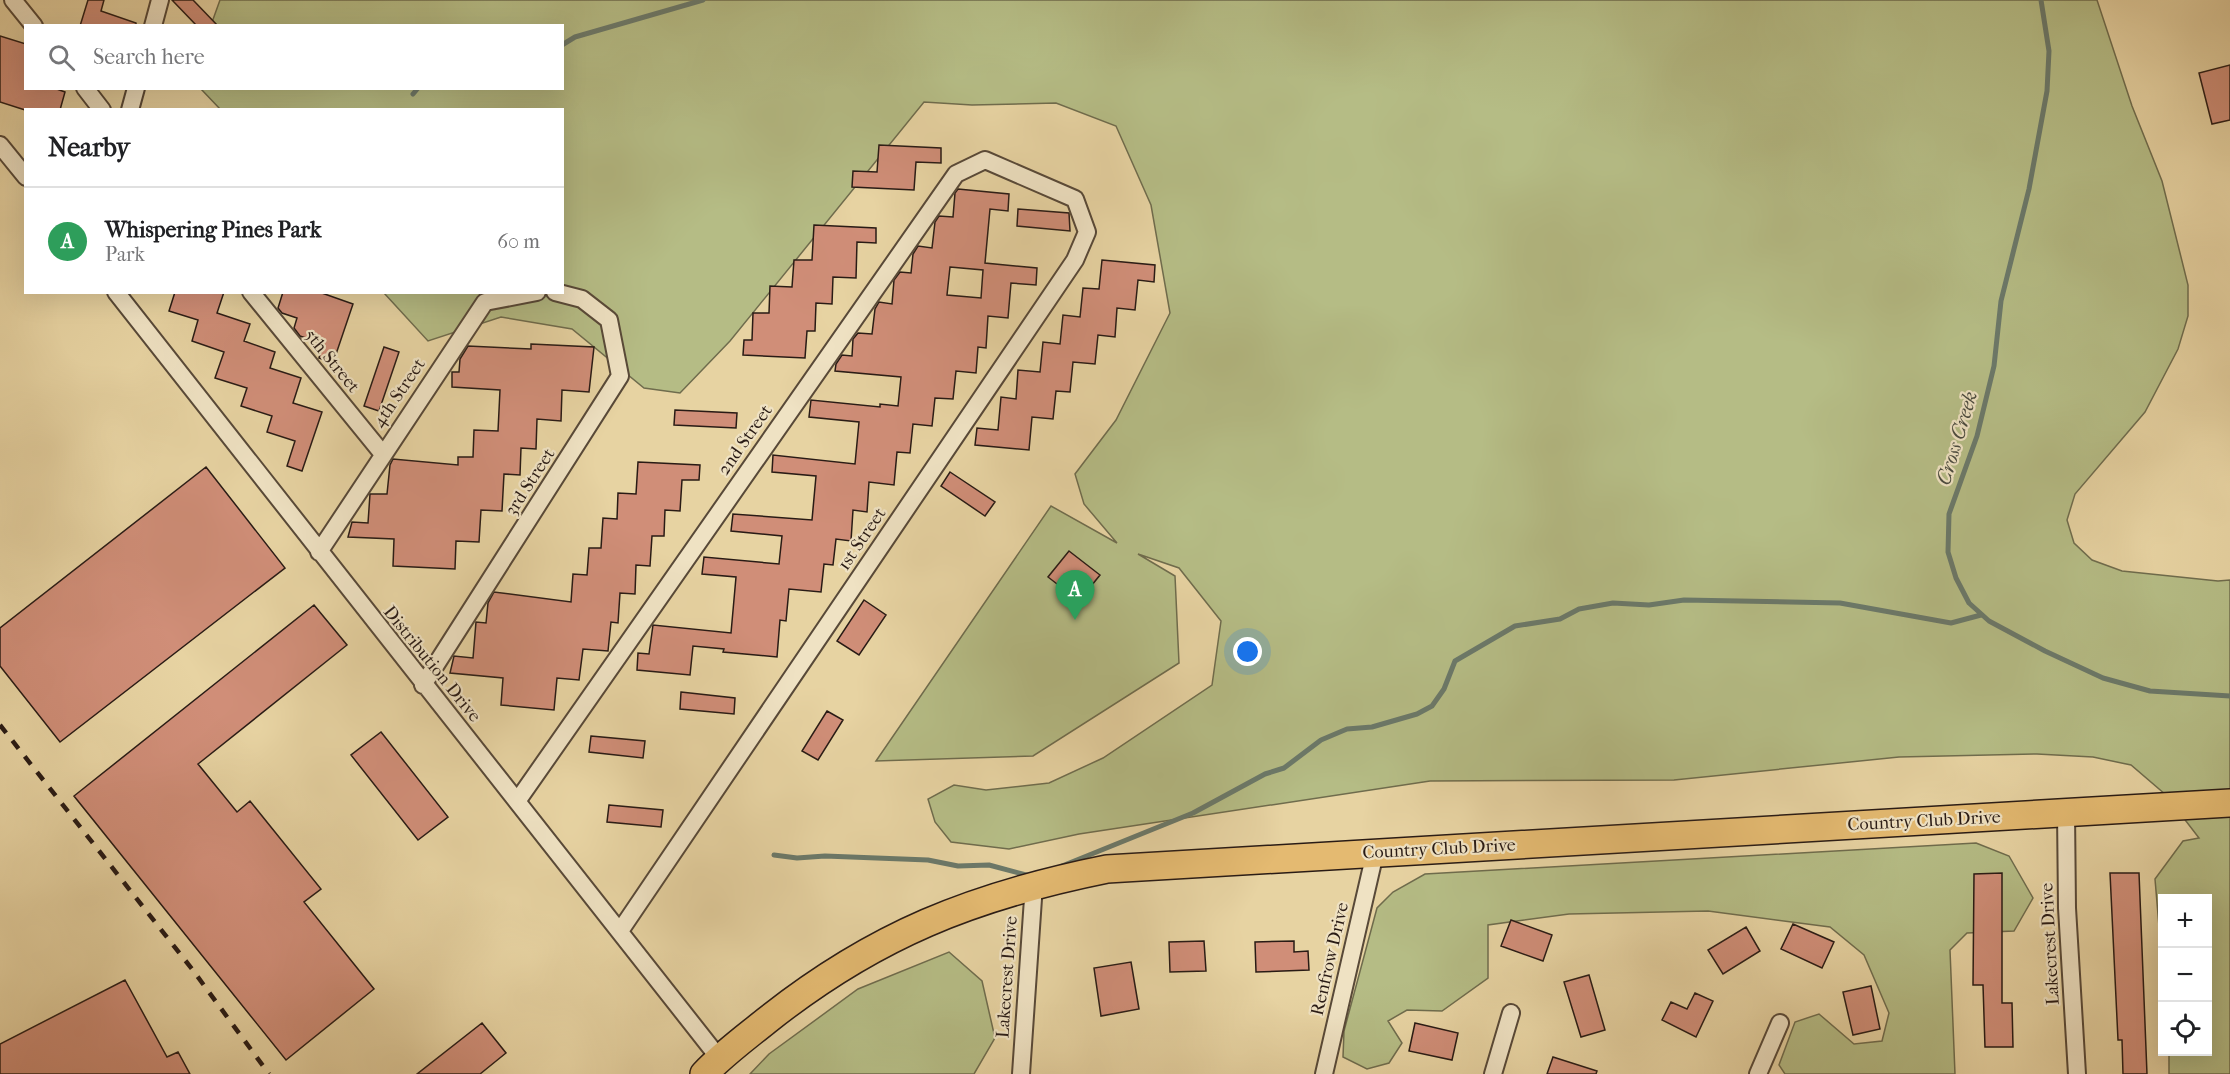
<!DOCTYPE html>
<meta charset="utf-8">
<style>
:root{--surface:#fff;--page:#f2f2f2;--text:#202124;--muted:#757577;--line:#e0e0e0;--accent:#8f2418}
body{margin:0;font-family:"IM FELL French Canon",serif;background:var(--page);color:var(--text)}
.controls{position:absolute;right:18px;bottom:18px;display:grid;overflow:hidden;border-radius:0px;box-shadow:0 6px 24px #0002}
.controls button{width:54px;height:54px;display:grid;place-items:center;padding:0;border:0;border-bottom:2px solid var(--line);background:var(--surface);color:var(--text);font:30px sans-serif}
.you{position:absolute;left:1248px;top:652px;width:21px;height:21px;margin:-15px;border:4px solid #fff;border-radius:50%;background:#1a73e8;box-shadow:0 0 0 9px #1a73e833}
.badge{display:grid;place-items:center;width:39px;height:39px;border-radius:50%;background:var(--accent);color:#fff;font-size:20px;font-weight:700}
.pin{position:absolute;translate:-50% -50px;filter:drop-shadow(0 2px 3px #0008)}
.pin::after{content:'';position:absolute;top:32px;width:21px;height:18px;background:inherit;clip-path:polygon(0 0,100% 0,50% 100%)}
.list{margin:0;padding:0;list-style:none}
h2{display:flex;justify-content:space-between;align-items:center;height:78px;margin:0;padding:0 24px;font-size:26px}
h2 small{font-size:20px;font-weight:400;color:var(--muted)}
.list li{display:grid;grid-template-columns:39px 1fr auto;gap:18px;align-items:center;box-sizing:border-box;height:108px;padding:0 24px;border-top:2px solid var(--line)}
.list b{display:block;font-size:22px;white-space:nowrap}
.list p{margin:0;font-size:20px;white-space:nowrap;color:var(--muted)}
.list em{font-size:20px;font-style:normal;color:var(--muted)}
.icon{flex:none;width:33px;height:33px;fill:none;stroke:currentColor;stroke-width:2;stroke-linecap:round;stroke-linejoin:round}
.map{position:relative;flex:none;width:2230px;height:1074px;overflow:hidden}
.search{position:absolute;background:var(--surface);box-shadow:0 6px 24px #0002;left:24px;top:24px;width:540px;height:66px;display:flex;align-items:center;gap:15px;box-sizing:border-box;padding:0 21px;border-radius:0px;color:var(--muted);font-size:22px}
.panel{position:absolute;background:var(--surface);box-shadow:0 6px 24px #0002;left:24px;top:108px;width:540px;height:186px;border-radius:0px}
.map>svg:first-child{display:block}
.green{fill:#b5bc85;stroke:#6f6c4d;stroke-width:1.5}
.lines{fill:none;stroke-linecap:round;stroke-linejoin:round}
.stream{stroke:#6b796a;stroke-width:5}
.building{fill:#d08e78;stroke:#291b15;stroke-width:1.5;fill-rule:evenodd}
.street-casing{stroke:#584938;stroke-width:20}
.primary-casing{stroke:#291b15;stroke-width:30}
.street{stroke:#efe2c3;stroke-width:16}
.primary{stroke:#e4ba71;stroke-width:27}
.rail{stroke:#291b15;stroke-width:4.5;stroke-dasharray:10 10;stroke-linecap:butt}
.labels{text-anchor:middle;dominant-baseline:central;stroke-width:4.5;stroke-linejoin:round;paint-order:stroke}
.street-label{font-size:18px;fill:#291b15;stroke:#efe2c3}
.water-label{font-size:20px;font-style:italic;fill:#4a4a3f;stroke:#efe2c3}
</style>
<div class="map">
<svg width="2230" height="1074" viewBox="0 0 2230 1074">
<rect width="100%" height="100%" fill="#e7d3a2"/>
<filter id="stains"><feTurbulence type="fractalNoise" baseFrequency=".00333" numOctaves="4"/><feColorMatrix values="0 0 0 0 .2 0 0 0 0 .09 0 0 0 0 .02 0 0 0 .5 -.17"/></filter>
<radialGradient id="worn" r=".72"><stop offset=".6" stop-color="#630" stop-opacity="0"/><stop offset="1" stop-color="#630" stop-opacity=".3"/></radialGradient>
<path class="green" d="M 220,0 L 2097,0 L 2132,106 L 2162,181 L 2188,285 L 2188,316 L 2178,349 L 2145,412 L 2075,494 L 2067,520 L 2074,543 L 2092,560 L 2122,571 L 2218,581 L 2230,580 L 2230,1074 L 2169,1074 L 2169,1052 L 2208,1052 L 2208,898 L 2162,898 L 2162,962 L 2155,879 L 2183,841 L 2199,838 L 2166,795 L 2131,765 L 2093,757 L 2037,754 L 1899,757 L 1674,780 L 1430,781 L 1079,834 L 1009,849 L 951,842 L 935,822 L 928,799 L 954,785 L 986,790 L 1049,783 L 1103,758 L 1212,685 L 1221,621 L 1179,568 L 1138,554 L 1175,576 L 1179,663 L 1033,756 L 876,761 L 1051,506 L 1117,543 L 1084,504 L 1075,474 L 1116,420 L 1170,313 L 1151,205 L 1116,126 L 1056,103 L 972,105 L 924,102 L 730,341 L 680,393 L 644,388 L 572,329 L 501,317 L 428,341 L 384,293 L 562,292 L 562,110 L 220,109 L 201,89 L 562,88 L 562,26 L 211,25 Z
M 1976,843 L 2009,856 L 2033,898 L 2014,931 L 1967,933 L 1950,950 L 1955,1074 L 1785,1074 L 1779,1065 L 1795,1022 L 1819,1014 L 1854,1044 L 1882,1041 L 1889,1013 L 1864,955 L 1830,927 L 1708,911 L 1569,914 L 1488,925 L 1488,978 L 1442,1011 L 1407,1010 L 1388,1021 L 1402,1043 L 1389,1063 L 1367,1069 L 1343,1057 L 1344,1031 L 1377,908 L 1393,892 L 1425,874 Z
M 949,952 L 982,981 L 995,1038 L 974,1074 L 750,1074 L 769,1054 L 858,989 Z"/>
<g class="lines">
<path class="stream" d="M 2041,0 L 2049,51 L 2047,91 L 2029,189 L 2001,301 L 1994,366 L 1977,436 L 1949,514 L 1948,552 L 1956,578 L 1969,603 L 1989,621 L 2045,651 L 2103,678 L 2150,691 L 2230,696
M 562,45 L 575,37 L 703,0
M 413,94 L 418,88
M 774,855 L 797,858 L 825,856 L 928,860 L 958,866 L 989,865 L 1030,876
M 1062,866 L 1193,813 L 1265,774 L 1284,768 L 1321,740 L 1347,729 L 1372,727 L 1417,714 L 1432,706 L 1444,689 L 1455,661 L 1515,626 L 1560,619 L 1579,609 L 1613,603 L 1649,605 L 1684,600 L 1840,603 L 1951,623 L 1981,615"/>
</g>
<path class="building" d="M 88,0 L 104,0 L 101,11 L 136,23 L 136,26 L 80,26 Z
M 172,0 L 193,0 L 218,26 L 197,26 Z
M 0,36 L 26,44 L 26,88 L 54,88 L 65,92 L 60,110 L 25,110 L 0,102 Z
M 2230,65 L 2230,120 L 2212,124 L 2199,73 Z
M 879,145 L 941,148 L 941,163 L 916,162 L 914,190 L 852,187 L 853,171 L 877,172 Z
M 958,189 L 1009,194 L 1008,211 L 990,209 L 985,263 L 1037,268 L 1036,285 L 1011,283 L 1008,318 L 988,316 L 986,348 L 978,347 L 976,373 L 956,371 L 953,399 L 935,398 L 932,426 L 913,424 L 910,453 L 897,452 L 894,485 L 869,482 L 867,512 L 853,510 L 851,541 L 836,539 L 833,565 L 824,564 L 821,592 L 789,589 L 786,621 L 780,620 L 777,657 L 723,652 L 724,649 L 693,646 L 690,675 L 637,670 L 638,653 L 649,654 L 653,625 L 731,633 L 736,577 L 702,574 L 704,557 L 779,564 L 782,536 L 731,531 L 733,514 L 812,520 L 816,476 L 772,472 L 773,455 L 855,464 L 859,422 L 809,417 L 811,400 L 880,407 L 880,404 L 898,406 L 901,377 L 835,371 L 836,364 L 842,355 L 852,356 L 853,339 L 858,333 L 872,334 L 875,309 L 879,302 L 892,304 L 894,280 L 900,272 L 911,273 L 913,254 L 918,246 L 932,248 L 935,222 L 939,216 L 953,217 L 955,193 ZM 950,267 L 983,270 L 981,298 L 947,295 Z
M 1018,209 L 1069,213 L 1070,231 L 1017,226 Z
M 814,225 L 876,228 L 876,243 L 857,242 L 856,278 L 833,277 L 832,304 L 816,303 L 815,331 L 807,331 L 805,358 L 743,355 L 744,340 L 752,340 L 753,313 L 769,313 L 770,286 L 792,287 L 794,260 L 812,260 Z
M 1102,260 L 1155,265 L 1154,282 L 1138,280 L 1135,310 L 1117,308 L 1115,337 L 1098,335 L 1095,364 L 1073,362 L 1070,392 L 1056,391 L 1053,419 L 1032,417 L 1029,450 L 975,445 L 977,428 L 998,430 L 1001,397 L 1016,399 L 1018,370 L 1040,372 L 1043,342 L 1060,344 L 1063,315 L 1080,317 L 1083,288 L 1099,289 Z
M 175,292 L 224,292 L 217,313 L 250,324 L 244,341 L 275,352 L 270,368 L 301,378 L 293,403 L 322,412 L 302,471 L 287,466 L 295,441 L 267,432 L 272,416 L 241,406 L 247,388 L 215,378 L 224,352 L 192,341 L 198,320 L 169,311 Z
M 283,292 L 319,292 L 353,304 L 333,363 L 319,358 L 323,344 L 300,336 L 294,328 L 297,318 L 282,313 L 278,308 Z
M 531,344 L 594,347 L 589,392 L 562,390 L 561,421 L 537,419 L 536,449 L 521,448 L 520,475 L 504,474 L 502,511 L 481,510 L 479,542 L 456,541 L 455,569 L 393,566 L 394,539 L 348,537 L 352,522 L 368,523 L 370,494 L 387,494 L 390,465 L 393,459 L 458,465 L 458,457 L 473,457 L 474,430 L 498,431 L 500,390 L 452,387 L 452,372 L 459,372 L 460,359 L 468,346 L 531,349 Z
M 384,347 L 399,352 L 379,411 L 364,406 Z
M 675,410 L 737,413 L 736,428 L 674,425 Z
M 638,462 L 700,465 L 699,480 L 682,480 L 680,511 L 665,510 L 664,536 L 652,536 L 650,566 L 636,565 L 635,594 L 620,593 L 618,623 L 611,622 L 608,651 L 583,649 L 579,680 L 557,678 L 554,710 L 501,705 L 503,678 L 450,673 L 454,656 L 473,658 L 476,622 L 486,623 L 488,603 L 494,592 L 571,602 L 573,574 L 587,575 L 589,548 L 601,548 L 603,518 L 617,519 L 618,493 L 636,494 Z
M 206,467 L 285,568 L 60,742 L 0,666 L 0,628 Z
M 950,472 L 995,502 L 985,516 L 941,486 Z
M 1069,551 L 1100,575 L 1079,601 L 1048,577 Z
M 864,600 L 886,615 L 859,655 L 837,641 Z
M 314,605 L 347,645 L 198,764 L 237,812 L 250,801 L 321,889 L 304,902 L 374,989 L 286,1060 L 74,796 Z
M 681,692 L 735,698 L 734,714 L 680,709 Z
M 827,711 L 843,720 L 818,760 L 802,751 Z
M 381,732 L 448,817 L 418,840 L 351,755 Z
M 591,736 L 645,741 L 643,758 L 589,752 Z
M 609,805 L 663,810 L 661,827 L 607,822 Z
M 2002,873 L 2002,1003 L 2012,1003 L 2013,1047 L 1985,1047 L 1983,985 L 1973,985 L 1974,874 Z
M 2110,873 L 2139,873 L 2147,1074 L 2123,1074 L 2122,1040 L 2118,1040 Z
M 1511,920 L 1552,935 L 1543,961 L 1501,946 Z
M 1793,924 L 1834,942 L 1822,968 L 1781,949 Z
M 1746,927 L 1760,951 L 1723,974 L 1708,950 Z
M 1204,941 L 1206,971 L 1170,972 L 1169,942 Z
M 1294,941 L 1294,952 L 1308,951 L 1309,970 L 1256,972 L 1255,942 Z
M 1131,962 L 1139,1009 L 1101,1016 L 1094,968 Z
M 1589,975 L 1605,1030 L 1581,1037 L 1564,982 Z
M 125,980 L 167,1057 L 178,1052 L 190,1074 L 0,1074 L 0,1044 Z
M 1871,986 L 1880,1029 L 1853,1035 L 1843,992 Z
M 1695,993 L 1713,1001 L 1696,1037 L 1662,1020 L 1671,1002 L 1687,1009 Z
M 482,1023 L 506,1053 L 480,1074 L 417,1074 Z
M 1415,1023 L 1458,1033 L 1452,1060 L 1409,1051 Z
M 1553,1057 L 1597,1071 L 1596,1074 L 1547,1074 Z"/>
<g class="lines">
<g class="street-casing">
<path id="street" d="M 13,0 L 34,26
M 153,26 L 160,0
M 85,88 L 102,110
M 130,110 L 136,88
M 0,145 L 26,177
M 116,292 L 719,1058
M 251,292 L 382,453
M 319,552 L 485,302 L 537,292
M 423,685 L 620,376 L 609,320 L 582,299 L 555,292
M 518,800 L 956,174 L 985,160 L 1075,199 L 1087,232 L 1075,260 L 620,931
M 2066,812 L 2067,908 L 2077,1074
M 1021,1074 L 1034,884
M 1324,1074 L 1375,853
M 1493,1074 L 1511,1013
M 1758,1074 L 1780,1023"/>
</g>
<g class="primary-casing">
<path id="primary" d="M 704,1074 C 723,1054 745,1038 766,1021 C 874,935 973,896 1107,869 L 2230,803"/>
</g>
<use href="#street" class="street"/>
<use href="#primary" class="primary"/>
<path class="rail" d="M 0,725 L 192,969 L 269,1074"/>
</g>
<g class="labels">
<g class="street-label">
<text transform="translate(332 361) rotate(51)">5th Street</text>
<text transform="translate(399 393) rotate(-56)">4th Street</text>
<text transform="translate(745 440) rotate(-55)">2nd Street</text>
<text transform="translate(530 482) rotate(-57)">3rd Street</text>
<text transform="translate(862 539) rotate(-56)">1st Street</text>
<text transform="translate(432 664) rotate(51)">Distribution Drive</text>
<text transform="translate(1924 821) rotate(-3)">Country Club Drive</text>
<text transform="translate(1439 849) rotate(-3)">Country Club Drive</text>
<text transform="translate(2050 944) rotate(-93)">Lakecrest Drive</text>
<text transform="translate(1330 959) rotate(-77)">Renfrow Drive</text>
<text transform="translate(1007 977) rotate(-86)">Lakecrest Drive</text>
</g>
<g class="water-label">
<text transform="translate(1957 438) rotate(-73)">Cross Creek</text>
</g>
</g>
<rect width="100%" height="100%" filter="url(#stains)"/>
<rect width="100%" height="100%" fill="url(#worn)"/>
</svg>
<div class="controls">
<button>+</button>
<button>−</button>
<button><svg class="icon" aria-label="locate" viewBox="0 0 24 24"><circle cx="12" cy="12" r="6"/><path d="M12 2v4M12 18v4M2 12h4M18 12h4"/></svg></button>
</div>
<div class="you"></div>
<div class="pin badge" style="left:1075px;top:620px;background:#2e9e5b">A</div>
<div class="search"><svg class="icon" aria-label="search" viewBox="0 0 24 24"><circle cx="10" cy="10" r="6"/><path d="M15 15l6 6"/></svg>Search here</div>
<section class="panel">
<h2>Nearby<small></small></h2>
<ul class="list">
<li><span class="badge" style="background:#2e9e5b">A</span><div><b>Whispering Pines Park</b><p>Park</p></div><em>60 m</em></li>
</ul>
</section>
</div>
